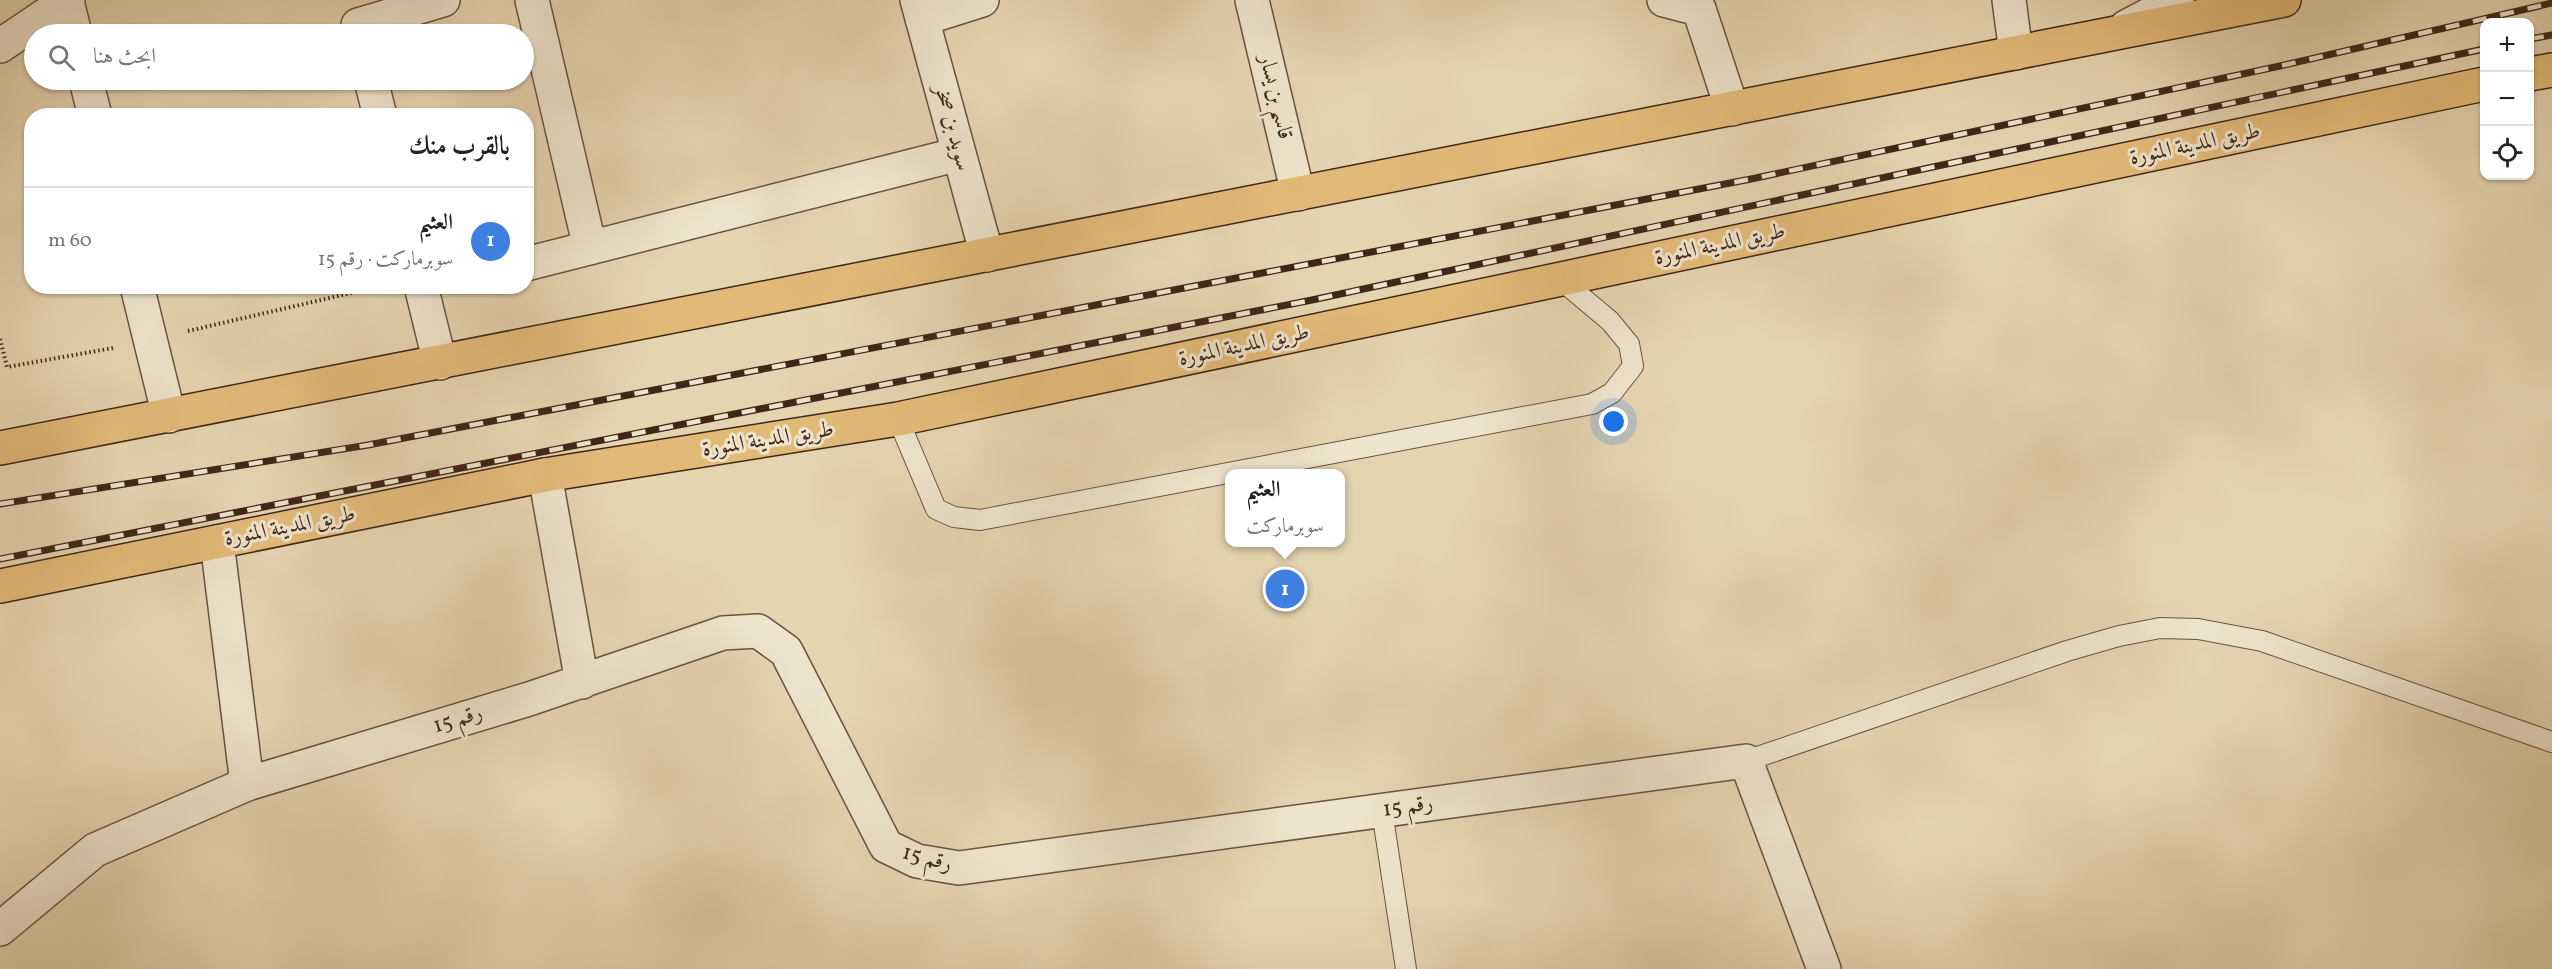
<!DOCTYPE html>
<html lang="ar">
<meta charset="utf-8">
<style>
:root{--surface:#fff;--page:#f2f2f2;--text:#222;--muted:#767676;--line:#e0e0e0;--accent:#7c3aed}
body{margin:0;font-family:Vollkorn,Amiri,serif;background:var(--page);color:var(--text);direction:rtl}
.controls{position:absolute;right:18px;top:18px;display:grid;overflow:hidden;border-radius:12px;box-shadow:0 2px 4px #0004}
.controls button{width:54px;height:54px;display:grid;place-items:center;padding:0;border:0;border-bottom:2px solid var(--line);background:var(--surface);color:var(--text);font:30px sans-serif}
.you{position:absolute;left:1614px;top:422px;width:21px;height:21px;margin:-15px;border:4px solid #fff;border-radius:50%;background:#1a73e8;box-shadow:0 0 0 9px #1a73e833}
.badge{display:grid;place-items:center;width:39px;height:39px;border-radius:50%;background:var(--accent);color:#fff;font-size:20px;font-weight:700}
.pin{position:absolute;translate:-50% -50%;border:3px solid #fff;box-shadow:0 2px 6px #0006}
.popup{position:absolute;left:1225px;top:469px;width:120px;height:78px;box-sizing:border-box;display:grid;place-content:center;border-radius:12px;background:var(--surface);filter:drop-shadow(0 2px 4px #0005);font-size:20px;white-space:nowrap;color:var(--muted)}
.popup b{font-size:22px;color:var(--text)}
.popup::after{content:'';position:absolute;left:50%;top:100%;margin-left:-12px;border:12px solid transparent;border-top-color:var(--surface)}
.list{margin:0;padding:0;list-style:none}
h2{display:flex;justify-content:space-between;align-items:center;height:78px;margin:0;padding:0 24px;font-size:26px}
h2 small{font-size:20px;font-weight:400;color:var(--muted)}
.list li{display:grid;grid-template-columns:39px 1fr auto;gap:18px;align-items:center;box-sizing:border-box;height:108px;padding:0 24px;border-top:2px solid var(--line)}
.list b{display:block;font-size:22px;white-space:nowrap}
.list p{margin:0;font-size:20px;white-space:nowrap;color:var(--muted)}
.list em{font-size:20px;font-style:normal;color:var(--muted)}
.icon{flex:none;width:33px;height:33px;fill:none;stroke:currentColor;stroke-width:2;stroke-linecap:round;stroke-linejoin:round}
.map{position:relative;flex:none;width:2552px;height:969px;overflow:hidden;direction:ltr}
.search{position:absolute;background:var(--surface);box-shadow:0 2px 4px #0004;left:24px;top:24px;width:510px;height:66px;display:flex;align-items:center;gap:15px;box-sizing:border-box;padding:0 21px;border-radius:33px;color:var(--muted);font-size:22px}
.panel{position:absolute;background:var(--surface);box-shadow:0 2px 4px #0004;left:24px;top:108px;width:510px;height:186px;border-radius:24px;direction:rtl}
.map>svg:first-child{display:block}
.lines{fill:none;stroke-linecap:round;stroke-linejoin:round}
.service-casing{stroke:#69523f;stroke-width:22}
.minor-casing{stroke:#69523f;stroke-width:36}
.primary-casing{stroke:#402619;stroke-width:36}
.path{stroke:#402619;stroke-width:4;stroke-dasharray:1.5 3;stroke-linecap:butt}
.service{stroke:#eee3cc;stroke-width:20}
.minor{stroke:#eee3cc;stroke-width:33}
.primary{stroke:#e2ba78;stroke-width:33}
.rail-casing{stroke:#402619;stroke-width:7}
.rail{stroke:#eee3cc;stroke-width:4.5;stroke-dasharray:14;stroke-linecap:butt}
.labels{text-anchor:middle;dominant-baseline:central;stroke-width:6;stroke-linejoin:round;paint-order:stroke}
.street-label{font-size:22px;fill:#402619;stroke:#eee3cc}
</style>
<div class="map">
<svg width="2552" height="969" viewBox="0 0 2552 969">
<rect width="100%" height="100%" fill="#e5d4b0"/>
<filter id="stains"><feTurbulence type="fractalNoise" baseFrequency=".00333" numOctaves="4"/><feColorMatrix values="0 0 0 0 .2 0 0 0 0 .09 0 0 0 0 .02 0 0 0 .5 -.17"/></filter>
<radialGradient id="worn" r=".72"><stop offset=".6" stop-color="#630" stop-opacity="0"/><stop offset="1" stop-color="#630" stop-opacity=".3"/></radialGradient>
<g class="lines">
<g class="service-casing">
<path id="service" d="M 898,419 L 936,509 L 954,517 L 980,520 L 1592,404 L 1612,393 L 1633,366 L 1629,344 L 1610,321 L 1560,279
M 1746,761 L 2067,651 L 2119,636 L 2160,628 L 2198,629 L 2262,641 L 2552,742
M 1382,811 L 1406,969"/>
</g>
<g class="minor-casing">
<path id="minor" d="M 532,0 L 590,248
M 917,0 L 987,255
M 1252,0 L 1298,194
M 1664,0 L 1699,9 L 1732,109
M 2009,0 L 2016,53
M 67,1 L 75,34
M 922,19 L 982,0
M 358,25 L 443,0
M 2126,27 L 2177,0
M 0,46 L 68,0
M 86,80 L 95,116
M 371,80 L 380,116
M 526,264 L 959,154
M 137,286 L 169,416
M 421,286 L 440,363
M 545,475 L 582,682
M 217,542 L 247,784
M 0,929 L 95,850 L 247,784 L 529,699 L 723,633 L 758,631 L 786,651 L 886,846 L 917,861 L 959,868 L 1746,761 L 1824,969"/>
</g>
<g class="primary-casing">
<path id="primary" d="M 2530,74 L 2552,70
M 0,448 L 2284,0
M 0,586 L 545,475 L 898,419 L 2484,84"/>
</g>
<path class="path" d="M 188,331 L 381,286
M 0,339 L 7,367 L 113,348"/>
<use href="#service" class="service"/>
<use href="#minor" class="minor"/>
<use href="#primary" class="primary"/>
<g class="rail-casing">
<path id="rail" d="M 2530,39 L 2552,35
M 0,504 L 368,445 L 1751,179 L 2280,66 L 2552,3
M 0,559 L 1312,300 L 2484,49"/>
</g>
<use href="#rail" class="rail"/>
</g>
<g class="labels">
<g class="street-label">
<text transform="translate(1275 97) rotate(77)">قاسم بن يسار</text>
<text transform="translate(952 128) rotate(75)">سويد بن صخر</text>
<text transform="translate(2195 145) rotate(-12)">طريق المدينة المنورة</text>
<text transform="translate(1720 245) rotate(-12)">طريق المدينة المنورة</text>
<text transform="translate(1244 346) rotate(-12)">طريق المدينة المنورة</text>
<text transform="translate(768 440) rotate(-9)">طريق المدينة المنورة</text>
<text transform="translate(290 527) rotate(-11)">طريق المدينة المنورة</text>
<text transform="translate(458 720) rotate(-17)">رقم 15</text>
<text transform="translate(1408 807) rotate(-8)">رقم 15</text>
<text transform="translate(927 859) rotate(15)">رقم 15</text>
</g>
</g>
<rect width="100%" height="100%" filter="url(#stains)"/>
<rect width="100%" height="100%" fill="url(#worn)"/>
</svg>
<div class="controls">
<button>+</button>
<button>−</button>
<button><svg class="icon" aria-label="locate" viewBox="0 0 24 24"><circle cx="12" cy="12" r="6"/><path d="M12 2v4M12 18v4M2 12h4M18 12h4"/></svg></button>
</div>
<div class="you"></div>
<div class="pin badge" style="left:1285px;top:589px;background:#3f7fe0">1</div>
<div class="popup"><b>العثيم</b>سوبرماركت</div>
<div class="search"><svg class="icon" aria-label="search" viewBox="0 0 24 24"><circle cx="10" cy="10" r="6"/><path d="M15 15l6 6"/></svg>ابحث هنا</div>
<section class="panel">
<h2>بالقرب منك<small></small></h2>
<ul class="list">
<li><span class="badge" style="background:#3f7fe0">1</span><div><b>العثيم</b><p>سوبرماركت · رقم 15</p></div><em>60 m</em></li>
</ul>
</section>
</div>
